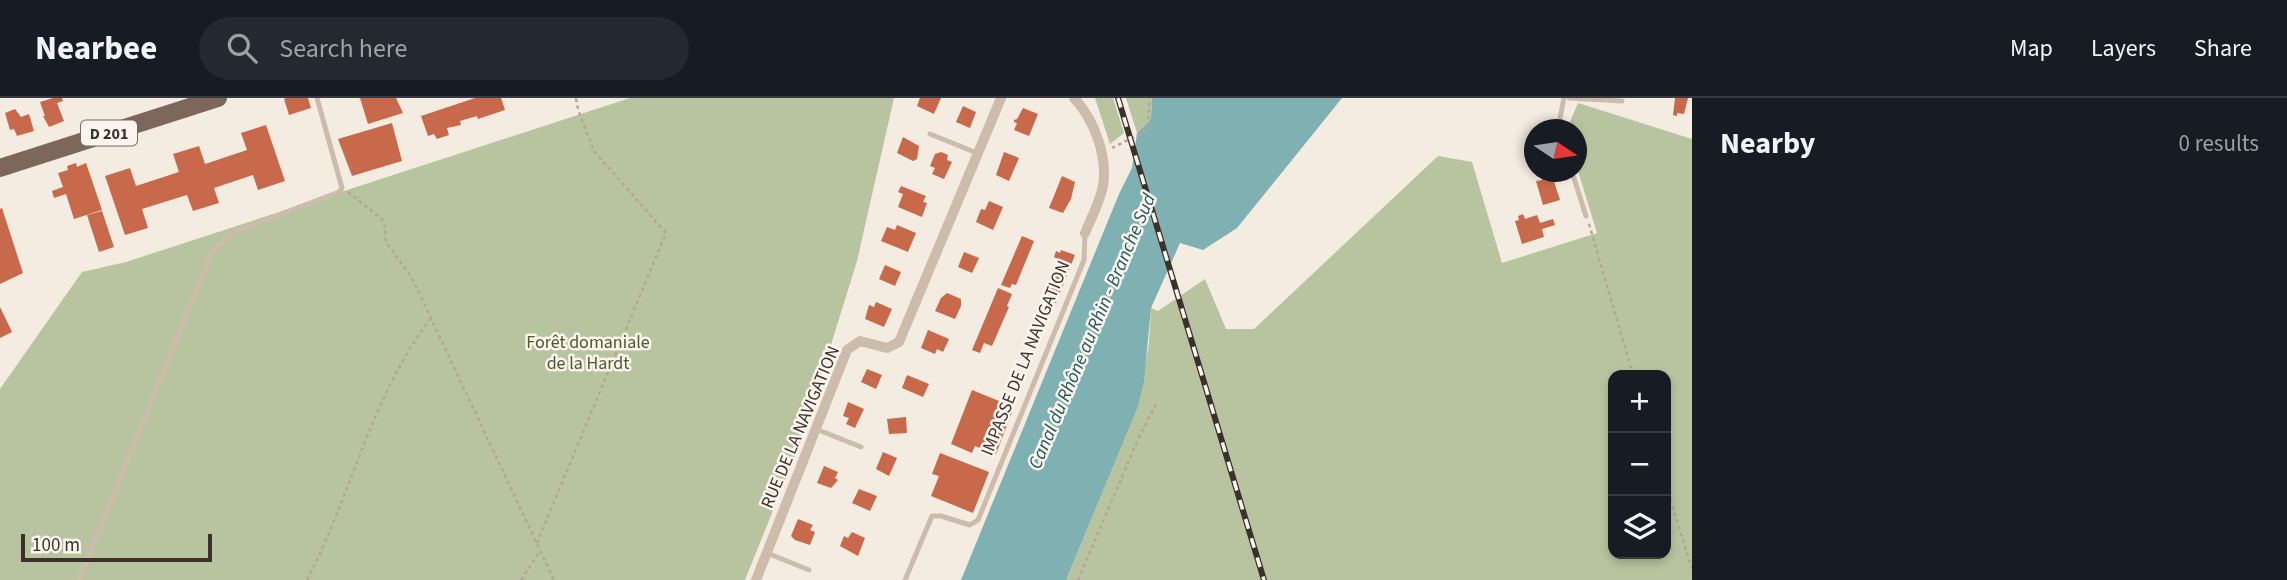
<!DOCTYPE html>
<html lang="en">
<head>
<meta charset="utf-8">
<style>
	body { margin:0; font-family:"Source Sans 3",sans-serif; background:#242831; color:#f1f3f6 }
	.controls { position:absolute; right:21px; bottom:21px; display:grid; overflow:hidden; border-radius:14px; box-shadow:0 4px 10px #0003 }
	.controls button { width:63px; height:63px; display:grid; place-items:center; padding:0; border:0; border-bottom:2px solid #363941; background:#171b24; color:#f1f3f6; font:35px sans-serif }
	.compass { position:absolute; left:1524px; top:21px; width:63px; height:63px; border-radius:50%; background:#171b24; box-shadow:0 4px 10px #0003; rotate:103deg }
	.scale { position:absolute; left:21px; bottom:18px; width:191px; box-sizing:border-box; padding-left:7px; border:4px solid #3b302b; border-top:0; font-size:19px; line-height:24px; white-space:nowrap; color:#3b302b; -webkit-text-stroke:5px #fbf5ee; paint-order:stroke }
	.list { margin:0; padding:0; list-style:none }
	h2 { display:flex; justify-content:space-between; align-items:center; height:91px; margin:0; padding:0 28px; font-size:30px }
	h2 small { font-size:23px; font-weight:400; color:#9ea1a6 }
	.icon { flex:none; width:38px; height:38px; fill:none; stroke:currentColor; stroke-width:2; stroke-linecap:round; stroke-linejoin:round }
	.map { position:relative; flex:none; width:1692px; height:482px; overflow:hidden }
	header { display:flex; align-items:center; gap:42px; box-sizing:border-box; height:98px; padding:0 35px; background:#171b24; border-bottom:2px solid #363941 }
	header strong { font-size:33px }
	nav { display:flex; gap:38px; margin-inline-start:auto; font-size:24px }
	.search { width:490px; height:63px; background:#242831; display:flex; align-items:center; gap:18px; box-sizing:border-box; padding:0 24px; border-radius:38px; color:#9ea1a6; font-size:26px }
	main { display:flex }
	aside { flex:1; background:#171b24 }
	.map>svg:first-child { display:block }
	.green { fill:#b8c4a0; fill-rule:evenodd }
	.water { fill:#7fb0b2 }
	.building { fill:#c8694b }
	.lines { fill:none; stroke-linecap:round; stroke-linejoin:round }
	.path { stroke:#b9a596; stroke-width:2.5; stroke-dasharray:3.5 3.5; stroke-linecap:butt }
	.service { stroke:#cdbbac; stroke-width:5 }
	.minor { stroke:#cdbbac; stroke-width:10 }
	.primary { stroke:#7d675c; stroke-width:18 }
	.rail-casing { stroke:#3b302b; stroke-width:6 }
	.rail { stroke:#fbf5ee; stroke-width:3.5; stroke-dasharray:10; stroke-linecap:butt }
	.labels { text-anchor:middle; stroke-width:5; stroke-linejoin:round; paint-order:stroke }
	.shield { fill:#fbf5ee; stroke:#756b66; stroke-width:2 }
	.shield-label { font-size:16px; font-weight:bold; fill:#3b302b }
	.park-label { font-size:18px; fill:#4a5a2e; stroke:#fbf5ee }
	.street-label { font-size:18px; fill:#3b302b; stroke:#fbf5ee }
	.water-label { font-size:19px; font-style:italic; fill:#1f5a5e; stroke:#fbf5ee }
</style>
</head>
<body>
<header>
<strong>Nearbee</strong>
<div class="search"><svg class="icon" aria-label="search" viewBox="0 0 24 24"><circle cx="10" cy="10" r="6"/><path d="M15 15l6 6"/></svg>Search here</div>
<nav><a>Map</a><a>Layers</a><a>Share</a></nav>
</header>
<main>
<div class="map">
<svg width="1692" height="482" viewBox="0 0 1692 482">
	<rect width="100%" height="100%" fill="#f4ebe1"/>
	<g class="green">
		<polygon points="630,0 894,0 857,163 801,343 745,482 0,482 0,291 82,174 126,164"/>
		<polygon points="1095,0 1113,0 1124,35 1110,46"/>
		<polygon points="1126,0 1152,0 1151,21 1137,35"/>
		<path d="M 1578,5 L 1692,41 L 1692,482 L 1066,482 L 1138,309 L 1149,245 L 1151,210 L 1158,213 L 1205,181 L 1226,231 L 1254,231 L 1438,58 L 1472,64 L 1502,165 L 1597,135 L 1577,70 L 1576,32 L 1567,31 ZM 1613,277 L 1666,277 L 1666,456 L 1613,456 Z"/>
	</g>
	<polygon class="water" points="1152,0 1342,0 1237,130 1203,152 1180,145 1151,210 1144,283 1138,309 1066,482 961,482 1119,96 1132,70 1137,35 1151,21"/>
	<g class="building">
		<polygon points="53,0 62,0 63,3 57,5 64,23 49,29 43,18 45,18 40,4"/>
		<polygon points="286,0 308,0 311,10 289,17 284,1"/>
		<polygon points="360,0 396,0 403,15 368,26"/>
		<polygon points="475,0 501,0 505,12 478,21 477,18 460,23 461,27 447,30 449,37 437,41 434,36 428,38 421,18"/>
		<polygon points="920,0 941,0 934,16 917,8"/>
		<polygon points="1675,0 1688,0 1684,16 1677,15 1677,18 1673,17"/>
		<polygon points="963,8 976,14 970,30 956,24"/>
		<polygon points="1023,10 1038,16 1029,38 1014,32 1017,25 1014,24 1014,22 1017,21"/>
		<polygon points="15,11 21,19 29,16 34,33 17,38 14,31 10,32 5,15"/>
		<polygon points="392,25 402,63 352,78 338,41"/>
		<polygon points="266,27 285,83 258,92 253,77 214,90 219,105 193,113 187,97 142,111 148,130 125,137 105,78 130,70 136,88 179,74 173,56 199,48 205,66 247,52 241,35"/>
		<polygon points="903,39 919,48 917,61 913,63 897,55"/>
		<polygon points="941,54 948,57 947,62 952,64 944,81 932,76 935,70 930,68 935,56"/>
		<polygon points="1004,54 1019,60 1009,83 996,77"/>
		<polygon points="76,65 77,69 86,65 102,112 74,121 66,96 54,100 52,93 63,89 58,75 68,72 67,68"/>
		<polygon points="1551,74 1560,102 1543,107 1536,83 1542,82 1541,75"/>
		<polygon points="1062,78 1075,84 1071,101 1063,115 1049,110"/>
		<polygon points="901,88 926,98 923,104 927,105 922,119 898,109 903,96 898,94"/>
		<polygon points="989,103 1003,109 993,132 976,124 981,111 985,112"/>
		<polygon points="2,110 23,175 0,186 0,111"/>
		<polygon points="102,113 114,149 99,154 87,117"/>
		<polygon points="1523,116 1525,121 1537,117 1540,125 1553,121 1555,127 1542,131 1544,139 1522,146 1515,123 1519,122 1518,118"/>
		<polygon points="897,127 916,135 908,154 881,143 887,129 895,132"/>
		<polygon points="1022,138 1034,143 1016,187 1012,186 1010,190 1001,187"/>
		<polygon points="1061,152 1075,157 1056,205 1042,199 1058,161 1054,159 1056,153 1060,155"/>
		<polygon points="964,154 979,160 972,175 958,169"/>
		<polygon points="885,167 901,174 895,188 879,181"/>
		<polygon points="998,190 1012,196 1007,208 1009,209 992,248 984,245 980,255 972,252"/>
		<polygon points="947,195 961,201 961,208 955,221 935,213 941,200"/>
		<polygon points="876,204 892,211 884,229 865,221 869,207 874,209"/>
		<polygon points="0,209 12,234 0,240"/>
		<polygon points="928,232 949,241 943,254 937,251 935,256 921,250"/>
		<polygon points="867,271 882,277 876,291 861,284"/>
		<polygon points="907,277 929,286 923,299 902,290"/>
		<polygon points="972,292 1014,309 996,356 975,348 972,355 951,346"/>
		<polygon points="848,304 864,311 855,330 846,326 849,320 843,318"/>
		<polygon points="906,319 907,335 889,336 887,321"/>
		<polygon points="883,354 897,360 889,378 876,371"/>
		<polygon points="940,355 989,374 973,415 931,398 939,378 932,376"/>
		<polygon points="824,368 838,374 835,380 838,382 831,390 817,385"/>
		<polygon points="859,391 877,398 870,413 852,405"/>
		<polygon points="798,421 813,427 810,432 815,434 810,447 795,442 791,438"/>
		<polygon points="852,434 865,440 858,458 840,448 844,438 848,440"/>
	</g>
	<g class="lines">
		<g class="path">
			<polyline points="1112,50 1144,34 1148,23 1150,0"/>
			<polyline points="348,94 384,123 386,144 412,180 554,482"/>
			<polyline points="1589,126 1633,277"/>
			<polyline points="1666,388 1692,471"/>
			<path d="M 537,445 L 666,135 L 593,52 C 588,34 578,18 576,0"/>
			<path d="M 307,482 C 351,398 373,294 431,220"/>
			<polyline points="521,482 540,453"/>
			<polyline points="1078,482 1139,339 1157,304"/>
		</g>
		<g class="service">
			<polyline points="1569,0 1622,3"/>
			<polyline points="1560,32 1560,20 1564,0"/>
			<polyline points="930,36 977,55"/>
			<polyline points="1572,74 1586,118"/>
			<polyline points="816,331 861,349"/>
			<polyline points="767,455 809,472"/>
			<polyline points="79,482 212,154 234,134 339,94 342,90 317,0"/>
			<polyline points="905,482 932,418 941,418 970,427 978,422 1084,162 1085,135"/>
		</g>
		<g class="minor">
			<path d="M 1074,0 C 1094,21 1108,59 1103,88 C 1100,104 1091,120 1085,135"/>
			<polyline points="756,482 847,252 860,243 887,250 899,244 1001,0"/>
		</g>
		<polyline class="primary" points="0,70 218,0"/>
		<g class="rail-casing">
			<polyline id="rail" points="1118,0 1264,482"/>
		</g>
		<use href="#rail" class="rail"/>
	</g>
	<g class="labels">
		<rect class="shield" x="81" y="22.5" width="56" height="25" rx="5"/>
		<g class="shield-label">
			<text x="109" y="41">D 201</text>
		</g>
		<g class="park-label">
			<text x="588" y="250">Forêt domaniale<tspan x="588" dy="21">de la Hardt</tspan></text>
		</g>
		<g class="street-label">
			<text transform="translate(1025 260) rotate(-68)" y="6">IMPASSE DE LA NAVIGATION</text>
			<text transform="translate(800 329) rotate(-67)" y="6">RUE DE LA NAVIGATION</text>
		</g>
		<g class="water-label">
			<text transform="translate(1091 233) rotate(-67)" y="7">Canal du Rhône au Rhin - Branche Sud</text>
		</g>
	</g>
</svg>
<div class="controls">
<button>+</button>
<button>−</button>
<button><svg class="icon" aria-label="layers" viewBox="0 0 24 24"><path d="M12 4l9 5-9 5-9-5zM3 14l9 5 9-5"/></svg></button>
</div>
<svg class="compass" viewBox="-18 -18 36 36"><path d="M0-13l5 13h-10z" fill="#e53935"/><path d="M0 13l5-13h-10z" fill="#9ea1a6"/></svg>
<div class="scale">100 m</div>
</div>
<aside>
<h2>Nearby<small>0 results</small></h2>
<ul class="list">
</ul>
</aside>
</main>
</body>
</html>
